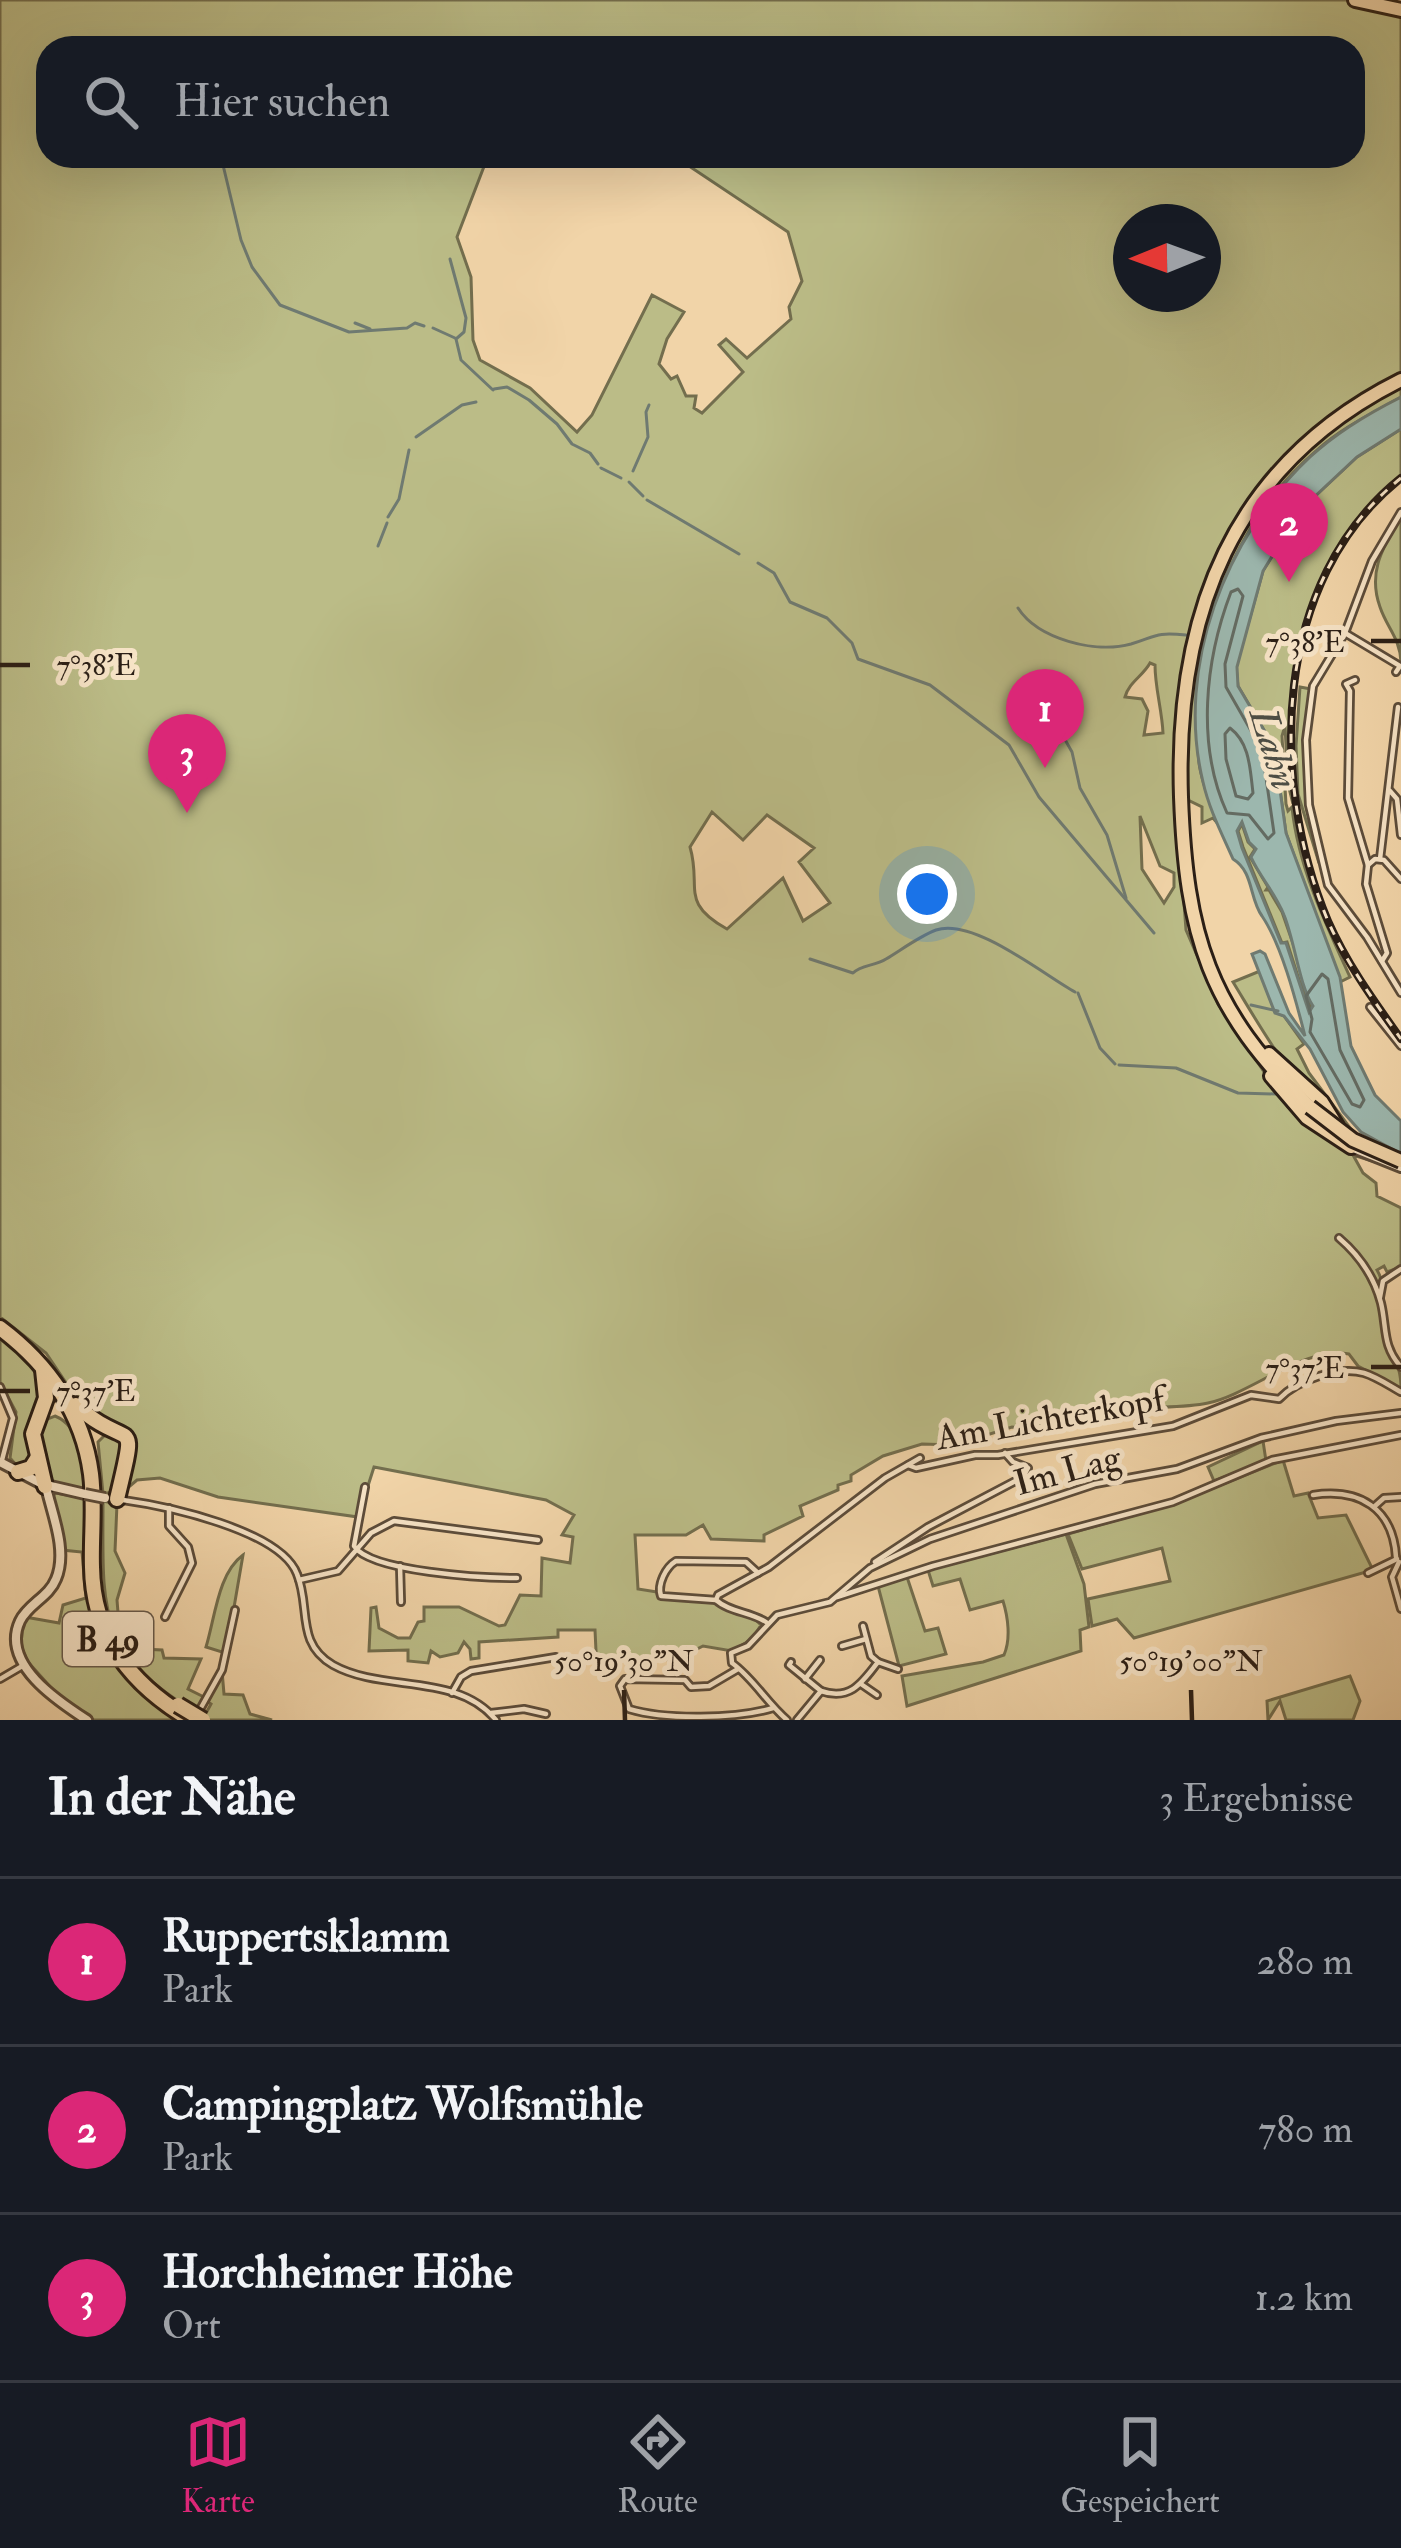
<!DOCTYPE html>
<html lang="de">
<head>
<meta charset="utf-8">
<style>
	body { margin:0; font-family:"IM FELL Double Pica",serif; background:#242831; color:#f1f3f6 }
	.compass { position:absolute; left:1113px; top:204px; width:108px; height:108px; border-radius:50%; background:#171b24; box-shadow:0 12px 48px #0002; rotate:269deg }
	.you { position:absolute; left:927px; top:894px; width:42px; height:42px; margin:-30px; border:9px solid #fff; border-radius:50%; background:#1a73e8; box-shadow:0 0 0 18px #1a73e833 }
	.badge { display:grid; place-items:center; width:78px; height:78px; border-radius:50%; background:#db2777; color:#fff; font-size:39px; font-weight:700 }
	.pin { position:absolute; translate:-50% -99px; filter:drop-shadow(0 3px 6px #0008) }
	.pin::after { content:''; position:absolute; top:63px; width:42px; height:36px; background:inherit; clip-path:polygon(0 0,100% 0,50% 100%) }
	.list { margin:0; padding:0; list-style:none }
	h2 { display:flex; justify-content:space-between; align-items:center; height:156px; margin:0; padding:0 48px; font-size:51px }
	h2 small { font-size:39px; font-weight:400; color:#9ea1a6 }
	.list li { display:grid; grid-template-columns:78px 1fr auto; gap:36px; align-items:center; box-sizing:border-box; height:168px; padding:0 48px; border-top:3px solid #363941 }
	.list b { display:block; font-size:45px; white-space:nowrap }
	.list p { margin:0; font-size:39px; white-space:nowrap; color:#9ea1a6 }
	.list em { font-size:39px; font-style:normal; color:#9ea1a6 }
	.icon { flex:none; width:66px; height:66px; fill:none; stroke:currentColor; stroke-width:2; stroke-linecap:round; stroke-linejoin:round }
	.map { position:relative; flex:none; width:1401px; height:1720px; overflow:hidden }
	.search { position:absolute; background:#171b24; box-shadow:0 12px 48px #0002; left:36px; right:36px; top:36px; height:132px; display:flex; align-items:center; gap:30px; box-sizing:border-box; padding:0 42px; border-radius:36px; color:#9ea1a6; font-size:45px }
	.sheet { height:660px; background:#171b24 }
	nav { display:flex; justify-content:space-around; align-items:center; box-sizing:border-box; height:168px; border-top:3px solid #363941; background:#171b24; font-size:33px; color:#9ea1a6 }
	nav a { display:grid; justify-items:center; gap:6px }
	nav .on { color:#db2777 }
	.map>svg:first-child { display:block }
	.green { fill:#bbbc87; stroke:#736e4e; stroke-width:3; fill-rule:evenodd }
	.water { fill:#9cb7ae; stroke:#6f7a71; stroke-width:3; fill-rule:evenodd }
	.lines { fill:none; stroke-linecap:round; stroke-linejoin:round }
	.shore { stroke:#646b62; stroke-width:3 }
	.stream { stroke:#6f7a71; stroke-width:3 }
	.minor-casing { stroke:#5c4c3a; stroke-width:10 }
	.tertiary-casing { stroke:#5c4c3a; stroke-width:14 }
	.primary-casing { stroke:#2b1f16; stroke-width:18 }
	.trunk-casing { stroke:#2b1f16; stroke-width:20 }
	.minor { stroke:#f6e3c6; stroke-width:4.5 }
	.tertiary { stroke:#f6e3c6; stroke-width:8 }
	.primary { stroke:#f1d4a8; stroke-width:12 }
	.trunk { stroke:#f1d4a8; stroke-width:14 }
	.rail-casing { stroke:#2b1f16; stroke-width:8 }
	.rail { stroke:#f6e3c6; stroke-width:3; stroke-dasharray:9; stroke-linecap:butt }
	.tertiary-bridge-casing { stroke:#5c4c3a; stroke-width:14; stroke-linecap:butt }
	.primary-bridge-casing { stroke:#2b1f16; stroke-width:18; stroke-linecap:butt }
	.trunk-bridge-casing { stroke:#2b1f16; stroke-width:20; stroke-linecap:butt }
	.tertiary-bridge { stroke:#f6e3c6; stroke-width:8 }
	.primary-bridge { stroke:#f1d4a8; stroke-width:12 }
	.trunk-bridge { stroke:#f1d4a8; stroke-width:14 }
	.ticks { fill:none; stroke:#2b1f16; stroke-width:4.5 }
	.labels { text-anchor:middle; stroke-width:10; stroke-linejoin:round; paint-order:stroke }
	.shield { fill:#f6e3c6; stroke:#685a4b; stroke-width:3 }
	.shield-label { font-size:33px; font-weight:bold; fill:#2b1f16 }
	.street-label { font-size:36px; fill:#2b1f16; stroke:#f6e3c6 }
	.water-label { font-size:39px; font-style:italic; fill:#4d4d44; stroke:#f6e3c6 }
	.ticks-label { font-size:30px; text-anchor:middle; fill:#2b1f16; stroke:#f6e3c6; stroke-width:10; stroke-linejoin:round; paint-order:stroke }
</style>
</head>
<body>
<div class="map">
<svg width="1401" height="1720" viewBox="0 0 1401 1720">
	<rect width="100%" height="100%" fill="#f1d4a8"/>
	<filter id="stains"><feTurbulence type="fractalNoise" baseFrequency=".00167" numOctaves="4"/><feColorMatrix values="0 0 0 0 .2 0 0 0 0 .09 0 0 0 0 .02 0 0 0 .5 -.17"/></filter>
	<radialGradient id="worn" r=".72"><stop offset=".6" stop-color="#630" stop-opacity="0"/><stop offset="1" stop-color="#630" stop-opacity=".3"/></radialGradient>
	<g class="green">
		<path d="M 0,0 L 1347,0 L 1401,12 L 1401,377 L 1282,466 L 1199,605 L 1178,703 L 1175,782 L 1186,930 L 1218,1004 L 1288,1107 L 1346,1150 L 1401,1170 L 1353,1155 L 1363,1173 L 1376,1183 L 1377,1196 L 1401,1208 L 1401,1267 L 1387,1272 L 1384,1266 L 1377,1270 C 1389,1290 1379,1318 1386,1341 C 1393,1362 1401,1363 1401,1389 L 1358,1366 L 1349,1354 C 1305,1345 1251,1394 1208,1403 C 1176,1410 1137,1404 1105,1414 C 1083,1421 1065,1425 1041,1425 L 1041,1429 L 1012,1427 L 955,1445 L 922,1444 L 883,1456 L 851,1475 L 851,1481 L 838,1485 L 838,1490 L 800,1506 L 803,1516 L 764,1535 L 764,1541 L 711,1539 L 703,1525 L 686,1535 L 635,1535 L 638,1589 L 713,1601 C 728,1613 749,1610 761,1625 L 752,1639 L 732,1651 L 703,1646 L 695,1650 L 675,1651 L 674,1660 L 622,1658 L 614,1668 L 607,1666 L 597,1672 L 595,1630 L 558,1630 L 558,1637 L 479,1642 L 479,1658 L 471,1659 L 470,1649 L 464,1642 L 458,1653 L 440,1657 L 431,1651 L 428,1663 L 408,1661 L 408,1650 L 369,1651 L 371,1608 L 376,1607 L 379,1628 L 398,1638 L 410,1638 L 418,1622 L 424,1621 L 424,1607 L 459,1607 L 499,1626 L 505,1625 L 520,1595 L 541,1596 L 542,1558 L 570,1563 L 573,1537 L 562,1535 L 574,1515 L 546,1500 L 374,1467 L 358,1517 L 218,1497 L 160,1478 L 137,1480 L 124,1491 L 133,1448 L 83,1408 L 46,1353 L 0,1317 ZM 48,48 L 1353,48 L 1353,156 L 674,156 L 788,232 L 802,281 L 789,307 L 791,319 L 747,358 L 726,339 L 719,345 L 743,372 L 702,413 L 694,408 L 696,396 L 686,396 L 677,376 L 671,379 L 659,364 L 667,339 L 684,312 L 652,295 L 592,415 L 577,432 L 530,388 L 480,360 L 473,340 L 471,277 L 457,237 L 488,156 L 48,156 ZM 1131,222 L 1203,222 L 1203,294 L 1131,294 ZM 1150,663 L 1155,665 C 1155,688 1162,710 1163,733 L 1144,735 L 1148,711 L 1142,699 L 1125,697 C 1129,682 1143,676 1150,663 ZM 712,812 L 743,840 L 767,815 L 814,848 L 799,862 L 830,903 L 803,921 L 783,878 L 727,929 C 679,902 702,888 690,847 ZM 1140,816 L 1160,866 L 1174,873 L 1174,887 L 1164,903 L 1142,869 Z"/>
		<path d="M 1401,383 L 1401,397 C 1371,414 1343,427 1317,450 C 1230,524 1185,649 1199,763 C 1202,785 1211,804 1218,824 L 1213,818 L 1202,823 L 1202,807 L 1188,800 C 1185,766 1182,732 1185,698 C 1196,563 1282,443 1401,383 Z"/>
		<path d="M 1401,429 L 1401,475 C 1297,565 1284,674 1293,804 L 1288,784 L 1285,726 L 1282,736 L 1286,804 L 1288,811 L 1292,807 C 1298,866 1325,923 1350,977 L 1340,982 L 1286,833 L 1274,747 L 1238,686 L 1236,667 L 1263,571 L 1284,537 L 1310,501 L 1357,457 Z"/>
		<path d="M 1401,515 L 1401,662 C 1400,638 1387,628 1380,607 C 1367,571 1384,546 1401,515 Z"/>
		<polygon points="1300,687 1311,689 1304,760 1307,810 1319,863 1298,794 1296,746"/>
		<polygon points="1242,824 1248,842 1255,849 1250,857 1268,887 1266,890 1269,890 1282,912 1298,958 1307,1001 1312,1006 1309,1011 1287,942 1282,943 1243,847 1238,831"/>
		<path d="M 1260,971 L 1275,1012 L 1284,1016 L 1304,1044 L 1297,1049 L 1309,1073 L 1356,1136 C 1301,1101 1266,1036 1233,982 Z"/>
		<polygon points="0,1334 42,1375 31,1464 17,1466 10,1458 16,1412 0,1382"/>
		<path d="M 55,1416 C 82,1427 85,1464 87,1491 L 51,1483 L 39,1441 L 42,1421 Z"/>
		<polygon points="109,1431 126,1438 112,1492 103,1494 98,1442"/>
		<polygon points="1263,1441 1266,1461 1214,1481 1208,1467"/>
		<polygon points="1283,1460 1294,1496 1308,1493 1318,1518 1346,1515 1373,1570 1134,1638 1117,1619 1092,1626 1088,1599 1170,1581 1162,1548 1082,1569 1068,1534 1173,1504"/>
		<polygon points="56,1493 88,1499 100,1629 185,1720 94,1720 63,1701 28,1662 18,1640 25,1617 59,1623 63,1605 86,1598 82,1552 62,1550 51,1497"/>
		<path d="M 103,1501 L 117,1504 L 115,1551 L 125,1573 L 117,1600 L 119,1625 L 128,1625 L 129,1633 L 142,1633 L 142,1649 L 162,1650 L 164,1658 L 201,1659 L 188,1689 L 206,1698 L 197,1713 C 95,1652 103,1608 103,1501 Z"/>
		<path d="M 1066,1534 L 1084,1584 L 1089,1627 L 1080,1630 L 1081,1651 L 907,1706 L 902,1676 L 983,1662 L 1004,1655 C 1011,1639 1008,1617 1003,1601 L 970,1610 L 960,1579 L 933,1586 L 928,1570 Z"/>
		<path d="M 243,1555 L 227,1648 L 225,1653 L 206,1647 C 215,1618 218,1573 243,1555 Z"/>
		<polygon points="907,1577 925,1631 938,1628 946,1654 899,1666 878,1586"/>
		<polygon points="222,1671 224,1694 243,1695 250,1714 272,1720 210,1720 199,1714 205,1715 211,1704 208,1702"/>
		<polygon points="1350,1676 1360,1701 1353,1720 1286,1720 1280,1701 1268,1720 1267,1701"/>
	</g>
	<path class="water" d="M 1401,397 L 1401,429 L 1357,457 L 1310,501 L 1284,537 L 1263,571 L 1237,667 L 1238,686 L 1274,747 L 1286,833 L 1340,977 L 1351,1046 L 1375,1095 L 1401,1121 L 1401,1154 L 1361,1132 L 1343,1112 L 1310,1049 L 1284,1016 L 1275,1013 L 1252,954 L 1260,951 L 1265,954 L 1289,1013 L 1305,1036 C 1295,997 1281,944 1262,916 C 1249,898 1254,872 1233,859 C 1222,834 1209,809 1203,782 C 1175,667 1225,537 1310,457 C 1337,432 1369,413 1401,397 ZM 1242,822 L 1249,842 L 1256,849 L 1251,857 C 1260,877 1276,894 1284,915 C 1295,942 1299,985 1313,1006 L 1309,1012 L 1286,943 L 1281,943 L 1242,848 L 1237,831 Z"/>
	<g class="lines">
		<g class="shore">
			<path d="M 1238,589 L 1243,596 L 1225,664 L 1226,687 L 1262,750 L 1274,833 L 1268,839 L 1249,815 L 1227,813 C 1196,745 1205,660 1231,592 Z"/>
			<path d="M 1230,728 C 1250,743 1250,769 1253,793 L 1248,799 L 1236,796 L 1226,759 L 1225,734 Z"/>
			<polygon points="1322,974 1328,979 1340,1050 1364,1100 1360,1107 1352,1104 1310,1032 1312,1019 1306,996"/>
		</g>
		<g class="stream">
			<polyline points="215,156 223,165 241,240 252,267 280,305 349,332 407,328 415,323 424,326"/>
			<polyline points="450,259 466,318 464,332 456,339 461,360 493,390"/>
			<polyline points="355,323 370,329"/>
			<polyline points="433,328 455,338"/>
			<polyline points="494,389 507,387 529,400 557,424 572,444 590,453 598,464"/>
			<polyline points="416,437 462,405 476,402"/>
			<polyline points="601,468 621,478"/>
			<polyline points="633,471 648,437 646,412 649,405"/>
			<polyline points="629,482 643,496"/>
			<polyline points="647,500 739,554"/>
			<polyline points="388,517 399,499 409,450"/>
			<polyline points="378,546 387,523"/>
			<polyline points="758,563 774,573 790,602 827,618 852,643 858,659 930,685 1009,745 1039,797 1154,933"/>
			<path d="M 1018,608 C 1038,639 1095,654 1131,644 C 1157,636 1155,632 1186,635"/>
			<polyline points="1038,696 1052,721"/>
			<polyline points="1059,729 1072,752 1080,788 1107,835 1126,898"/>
			<path d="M 810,959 L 853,973 C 861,965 875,966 886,959 C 901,950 920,936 936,930 C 973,917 1044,975 1075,992"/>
			<polyline points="1078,993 1100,1048 1115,1064"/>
			<polyline points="1251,1005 1278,1011"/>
			<polyline points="1119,1065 1176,1068 1238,1093 1276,1094"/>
		</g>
		<g class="minor-casing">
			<g id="minor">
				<polyline points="1401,512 1372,561 1345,633 1313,686 1306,740 1309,805 1328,885 1367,937 1401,993"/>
				<polyline points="1345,633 1400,666 1396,672"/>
				<polyline points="1355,680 1346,684 1350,691 1348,798 1368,865"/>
				<polyline points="1390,791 1397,799 1401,835"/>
				<polyline points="1380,859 1398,707"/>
				<polyline points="1382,961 1387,953 1366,884 1368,865 1375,859 1384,860 1401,879"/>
				<polyline points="1370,1007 1401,1046"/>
				<path d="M 1339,1238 C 1360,1256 1374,1276 1381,1303 C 1387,1328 1382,1346 1401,1367"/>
				<polyline points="1380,1297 1383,1281 1401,1269"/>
				<polyline points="0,1387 13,1418 2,1460"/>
				<path d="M 908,1465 L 916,1468 L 975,1455 L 998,1455 L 1173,1426 L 1251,1395 L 1279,1399 C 1297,1380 1338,1366 1364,1373 C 1377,1377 1390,1386 1401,1392"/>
				<path d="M 365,1487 L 354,1546 C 371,1572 483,1578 517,1578"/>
				<path d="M 1313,1495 C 1359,1488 1393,1508 1396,1557"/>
				<path d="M 123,1500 C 166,1506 280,1530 297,1574 C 311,1607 295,1643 333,1665 C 383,1693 457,1672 496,1720"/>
				<polyline points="1375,1506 1384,1498 1401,1497"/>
				<polyline points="875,1562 928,1527 1023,1477 1028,1468 1013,1462 1005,1453"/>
				<polyline points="1399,1562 1392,1577 1401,1609"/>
				<polyline points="400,1566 401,1602"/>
				<polyline points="1368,1573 1397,1559"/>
				<polyline points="299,1580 338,1571 371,1533 394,1521 538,1540"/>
				<polyline points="837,1597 933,1566 1173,1502 1272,1460 1401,1435"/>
				<path d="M 716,1600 L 661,1596 C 657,1584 666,1567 676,1561 L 746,1562 L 758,1573"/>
				<polyline points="165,1617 192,1563 188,1547 169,1526 169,1508"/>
				<path d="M 766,1622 C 751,1612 729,1612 716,1600 L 718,1595 L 769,1567 L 885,1478 L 920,1458"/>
				<polyline points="863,1626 871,1656 878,1662"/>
				<polyline points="842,1646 866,1639"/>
				<polyline points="791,1662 789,1665 821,1691"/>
				<path d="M 738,1669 L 709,1686 L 691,1687 L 685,1680 L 625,1679 L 620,1686 L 629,1709 C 665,1720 736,1719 773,1708"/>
				<polyline points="0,1679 24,1665"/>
				<polyline points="805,1679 820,1660"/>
				<polyline points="861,1684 877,1695"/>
				<polyline points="452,1693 461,1677 471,1671 556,1657"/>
				<polyline points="198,1713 222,1670 235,1610"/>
				<polyline points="491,1713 524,1709 546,1714"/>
				<path d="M 787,1720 C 766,1702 754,1679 732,1663 L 731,1653 L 748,1646 L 777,1615 L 830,1602 L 870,1568 L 930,1539 L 1095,1484 L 1177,1469 L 1261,1438 L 1336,1421 L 1401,1413"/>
				<path d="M 797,1720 L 821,1691 C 850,1701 862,1683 878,1662 L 898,1669"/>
			</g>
		</g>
		<g class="tertiary-casing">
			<g id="tertiary">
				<polyline points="1351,1147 1401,1167"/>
				<polyline points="0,1462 42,1484 85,1494"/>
				<path d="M 46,1487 C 52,1514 68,1551 56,1579 C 49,1597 28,1604 20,1621 C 0,1664 59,1702 87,1720"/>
			</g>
		</g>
		<g class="primary-casing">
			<g id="primary">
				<polyline points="1355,0 1401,10"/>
				<polyline points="1269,1054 1322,1102 1337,1126"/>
				<polyline points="1271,1076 1307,1118 1351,1147"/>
				<path d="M 1310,1107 C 1208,1010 1186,934 1181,797 C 1175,616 1231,465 1401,380"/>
			</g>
		</g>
		<g class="trunk-casing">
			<g id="trunk">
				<path d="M 0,1328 C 48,1364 83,1413 91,1474 C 95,1505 91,1536 92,1567 C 93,1636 130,1683 186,1717"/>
				<polyline points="43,1370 46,1398 33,1434 45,1486"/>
				<path d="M 76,1405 C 130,1455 139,1407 117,1499"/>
				<polyline points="18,1472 31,1468 38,1457"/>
			</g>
		</g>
		<use href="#minor" class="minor"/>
		<use href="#tertiary" class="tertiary"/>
		<use href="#primary" class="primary"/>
		<use href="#trunk" class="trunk"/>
		<g class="rail-casing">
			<path id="rail" d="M 1401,478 C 1272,581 1269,780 1328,921 C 1347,964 1374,1001 1401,1039"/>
		</g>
		<use href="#rail" class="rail"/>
		<g class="tertiary-bridge-casing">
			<polyline id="tertiary-bridge" points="85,1494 105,1498"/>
		</g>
		<g class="primary-bridge-casing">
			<polyline id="primary-bridge" points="1310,1107 1353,1140 1401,1161"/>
		</g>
		<g class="trunk-bridge-casing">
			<polyline id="trunk-bridge" points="178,1705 203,1720"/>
		</g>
		<use href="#tertiary-bridge" class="tertiary-bridge"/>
		<use href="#primary-bridge" class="primary-bridge"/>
		<use href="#trunk-bridge" class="trunk-bridge"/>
	</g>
	<path class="ticks" d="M 1371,641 L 1401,641M 0,665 L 30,665M 1371,1367 L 1401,1367M 0,1391 L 30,1391M 624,1690 L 625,1720M 1191,1690 L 1192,1720"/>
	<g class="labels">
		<rect class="shield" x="63" y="1612" width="90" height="54" rx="9"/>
		<g class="shield-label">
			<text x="108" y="1651">B 49</text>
		</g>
		<g class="street-label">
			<text transform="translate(1050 1417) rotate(-10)" y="13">Am Lichterkopf</text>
			<text transform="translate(1067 1469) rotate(-15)" y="13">Im Lag</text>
		</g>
		<g class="water-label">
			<text transform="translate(1275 748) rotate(73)" y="14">Lahn</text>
		</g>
	</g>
	<g class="ticks-label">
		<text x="1305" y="652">7°38'E</text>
		<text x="96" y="675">7°38'E</text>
		<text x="1305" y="1378">7°37'E</text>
		<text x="96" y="1401">7°37'E</text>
		<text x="624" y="1671">50°19'30"N</text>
		<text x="1191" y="1671">50°19'00"N</text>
	</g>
	<rect width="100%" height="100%" filter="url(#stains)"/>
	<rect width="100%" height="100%" fill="url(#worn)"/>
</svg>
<svg class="compass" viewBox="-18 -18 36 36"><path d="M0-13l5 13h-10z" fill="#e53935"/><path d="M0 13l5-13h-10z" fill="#9ea1a6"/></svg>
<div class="you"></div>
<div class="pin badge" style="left:1045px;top:768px">1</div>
<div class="pin badge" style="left:1289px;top:582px">2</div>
<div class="pin badge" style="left:187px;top:813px">3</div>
<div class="search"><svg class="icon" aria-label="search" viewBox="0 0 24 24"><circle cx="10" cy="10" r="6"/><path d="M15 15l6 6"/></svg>Hier suchen</div>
</div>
<section class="sheet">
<h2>In der Nähe<small>3 Ergebnisse</small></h2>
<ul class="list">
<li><span class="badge">1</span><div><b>Ruppertsklamm</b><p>Park</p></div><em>280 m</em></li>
<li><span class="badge">2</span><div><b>Campingplatz Wolfsmühle</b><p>Park</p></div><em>780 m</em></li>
<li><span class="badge">3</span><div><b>Horchheimer Höhe</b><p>Ort</p></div><em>1.2 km</em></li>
</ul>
</section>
<nav>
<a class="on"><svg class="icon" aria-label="map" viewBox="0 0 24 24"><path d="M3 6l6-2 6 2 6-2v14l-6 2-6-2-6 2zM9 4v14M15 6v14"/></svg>Karte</a>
<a><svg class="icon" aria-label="directions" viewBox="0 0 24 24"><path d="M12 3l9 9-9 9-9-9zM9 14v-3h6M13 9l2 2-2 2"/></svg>Route</a>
<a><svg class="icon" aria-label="saved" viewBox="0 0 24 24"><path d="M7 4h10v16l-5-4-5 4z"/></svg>Gespeichert</a>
</nav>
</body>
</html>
